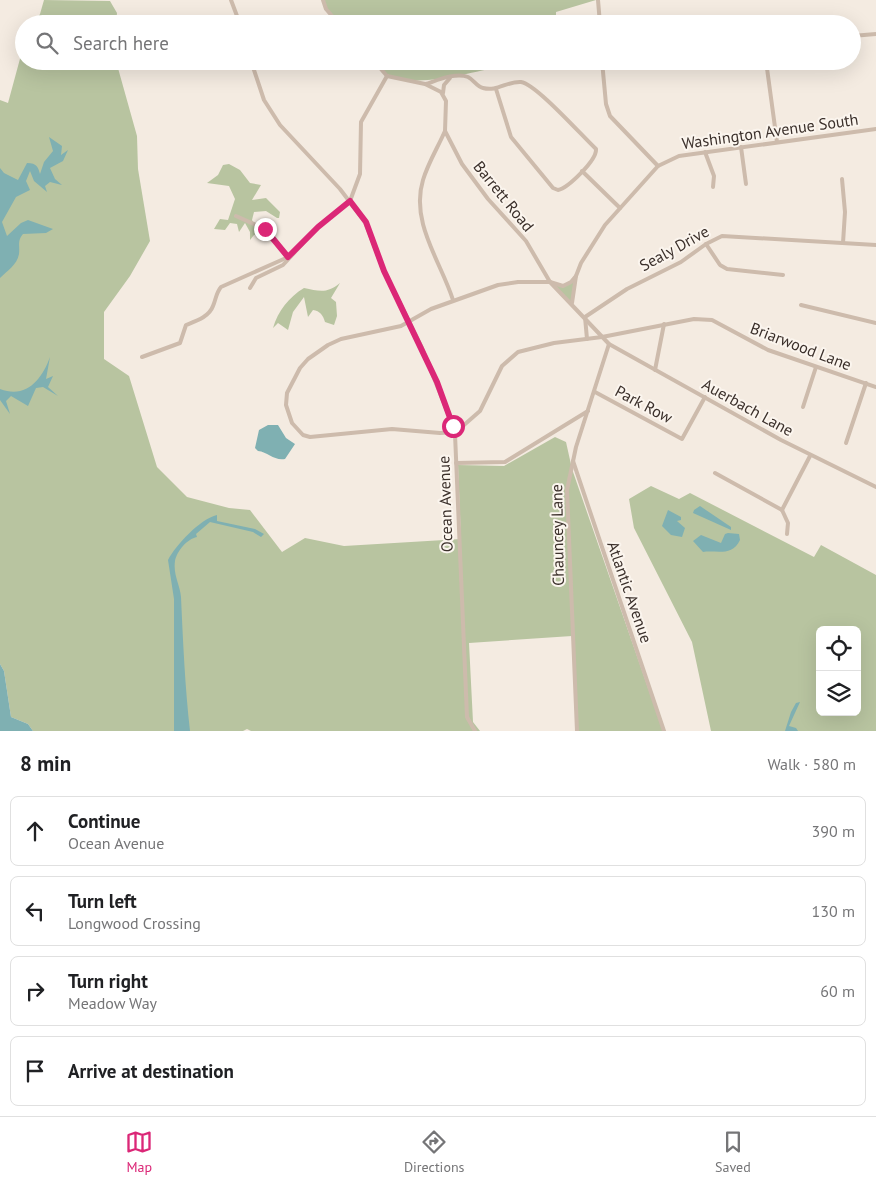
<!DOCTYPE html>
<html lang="en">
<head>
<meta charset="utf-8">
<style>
	body { margin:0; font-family:"PT Sans",sans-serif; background:#f2f2f2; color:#202124 }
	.controls { position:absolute; right:15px; bottom:15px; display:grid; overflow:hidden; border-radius:8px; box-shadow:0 5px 20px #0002 }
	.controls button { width:45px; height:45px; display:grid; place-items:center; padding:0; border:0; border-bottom:1px solid #e0e0e0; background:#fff; color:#202124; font:25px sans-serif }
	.stop { position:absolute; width:15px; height:15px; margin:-11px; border:4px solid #db2777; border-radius:50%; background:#fff }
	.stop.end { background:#db2777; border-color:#fff; box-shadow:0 1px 5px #0008 }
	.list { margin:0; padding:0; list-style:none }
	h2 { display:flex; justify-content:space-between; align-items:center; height:65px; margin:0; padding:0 20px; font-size:21px }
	h2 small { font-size:16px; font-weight:400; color:#757577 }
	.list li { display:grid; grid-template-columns:32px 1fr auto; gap:15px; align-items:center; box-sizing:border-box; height:70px; margin:0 10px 10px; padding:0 10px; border:1px solid #e0e0e0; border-radius:8px }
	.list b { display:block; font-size:19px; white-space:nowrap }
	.list p { margin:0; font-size:16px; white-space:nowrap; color:#757577 }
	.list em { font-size:16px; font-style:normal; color:#757577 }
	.icon { flex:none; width:28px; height:28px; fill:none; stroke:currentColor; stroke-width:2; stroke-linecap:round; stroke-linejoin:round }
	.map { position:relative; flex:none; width:876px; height:731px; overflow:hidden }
	.search { position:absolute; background:#fff; box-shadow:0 5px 20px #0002; left:15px; right:15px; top:15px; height:55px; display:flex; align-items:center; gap:12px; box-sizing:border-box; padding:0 18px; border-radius:28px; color:#757577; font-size:19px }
	.sheet { height:385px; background:#fff }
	nav { display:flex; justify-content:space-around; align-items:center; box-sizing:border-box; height:70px; border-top:1px solid #e0e0e0; background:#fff; font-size:14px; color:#757577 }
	nav a { display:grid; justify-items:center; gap:2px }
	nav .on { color:#db2777 }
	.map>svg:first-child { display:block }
	.green { fill:#b8c4a0; fill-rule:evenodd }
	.water { fill:#7fb0b2 }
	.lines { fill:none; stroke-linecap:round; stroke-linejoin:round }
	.minor { stroke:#cdbbac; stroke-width:4 }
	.route { stroke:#db2777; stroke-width:6 }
	.labels { text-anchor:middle; stroke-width:4; stroke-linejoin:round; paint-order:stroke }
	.street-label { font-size:16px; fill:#3b302b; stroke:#fbf5ee }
</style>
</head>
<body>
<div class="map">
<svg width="876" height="731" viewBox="0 0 876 731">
	<rect width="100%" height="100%" fill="#f4ebe1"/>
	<g class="green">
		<polygon points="44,0 110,1 117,13 116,24 34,24 40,14"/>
		<polygon points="323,0 596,0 556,12 556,24 339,24 326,9"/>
		<polygon points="24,44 24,61 116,61 137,136 138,169 150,241 130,276 104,312 104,359 129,376 157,467 187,497 229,508 250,510 282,552 305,538 344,546 461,539 458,465 504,466 555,437 566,442 572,469 663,731 578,731 572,636 469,643 473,722 480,731 251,731 247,729 243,731 33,731 28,724 11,717 4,671 0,664 0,100 8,103"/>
		<path d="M 375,61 L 501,61 L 501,67 C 469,72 417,89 389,75 C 383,72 379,66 375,61 Z"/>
		<polygon points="229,164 240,170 250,183 261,185 252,200 266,198 280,212 279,218 277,218 266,211 254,212 252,220 260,233 254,235 250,240 250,232 245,223 239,232 237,224 230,223 225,230 214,229 220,219 228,220 235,199 229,186 207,183 218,175 223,165"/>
		<polygon points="576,276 572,303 550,282 567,285"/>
		<path d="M 340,283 L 331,298 L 336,302 L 337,316 L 334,325 L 325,322 C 323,315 320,311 313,310 L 308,317 L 304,297 L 293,312 L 288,330 L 278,323 L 273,328 C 278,311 289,297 304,288 C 319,291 327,294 340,283 Z"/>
		<path d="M 651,486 L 679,499 L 690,493 L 814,557 L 821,545 L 876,575 L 876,731 L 711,731 L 692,642 L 634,528 L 629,499 ZM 820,630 L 857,630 L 857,712 L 820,712 Z"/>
	</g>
	<g class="water">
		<path d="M 49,137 L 62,146 L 61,155 L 68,150 L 63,161 L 50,168 L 55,179 L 62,185 L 50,182 L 45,186 L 47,192 L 34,181 L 30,171 L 26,181 L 30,190 L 16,197 L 2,222 L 7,236 L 21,223 L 28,220 L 53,229 L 46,233 L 23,234 C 17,241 20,246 19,254 C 17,265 7,271 0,278 L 0,168 L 4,173 L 18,180 L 27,163 C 37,163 38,167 40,174 L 44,162 L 53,151 Z"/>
		<path d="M 50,357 L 46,379 L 53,376 L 48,387 L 58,396 L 43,387 L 36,388 L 28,406 L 11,396 L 6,401 L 10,414 L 0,400 L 0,389 C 27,399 42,379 50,357 Z"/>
		<path d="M 268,425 L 278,425 L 286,438 L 295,444 L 285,459 C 274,461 268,452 258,451 L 255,448 L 259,430 Z"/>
		<polygon points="700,506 731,527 731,530 693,513 694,510"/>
		<polygon points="668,510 681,517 681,520 677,521 685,528 682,537 671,535 662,526"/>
		<path d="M 217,515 L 217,521 L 255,529 L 264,534 L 261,537 L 253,532 L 210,522 L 196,534 L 197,537 C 187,539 177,551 175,561 C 173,575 180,585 181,597 C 183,642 185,686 190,731 L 174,731 L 174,599 L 168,560 C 176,545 200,519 217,515 Z"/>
		<path d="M 728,533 L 739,534 L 740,540 C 732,557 717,550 703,552 L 693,541 L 701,535 L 721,543 L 725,534 Z"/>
		<polygon points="0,664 4,671 11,717 28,724 33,731 0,731"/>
		<polygon points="800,702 789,726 796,728 798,731 785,731 791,712 796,703"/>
	</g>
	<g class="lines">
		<g class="minor">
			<polyline points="231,0 240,24"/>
			<polyline points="323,0 326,9 339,24"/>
			<polyline points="598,0 600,24"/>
			<polyline points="852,36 876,34"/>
			<polyline points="251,61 264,100 280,125 340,189 365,222 384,271 422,348 451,421 455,434 467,717 475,731"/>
			<polyline points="374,61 387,76"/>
			<polyline points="602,61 606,104 610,116 658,166"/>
			<polyline points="766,61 777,142"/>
			<polyline points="387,76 425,84 441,92 446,101 445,131 462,164 488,199 526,241 550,282 609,344 781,440 876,487"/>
			<path d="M 426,84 C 438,80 456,72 468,77 C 474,80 477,87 483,88 C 497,92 507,81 521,82 C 536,84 582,136 596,149 C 597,160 568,188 558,190 L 553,188 L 511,137 L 496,89"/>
			<polyline points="443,93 444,85 450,78"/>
			<path d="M 445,131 C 438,147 428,163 423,180 C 410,222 441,262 453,300"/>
			<polyline points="741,147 746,184"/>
			<polyline points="705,152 714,176 713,187"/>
			<polyline points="582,171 620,208"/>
			<polyline points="842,179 845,212 843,243"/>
			<polyline points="236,216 265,229 288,257"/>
			<polyline points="706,244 720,265 727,269 783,275"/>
			<polyline points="576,276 571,282 563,286 550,282 518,282 498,285 431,309 401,326 341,339 328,345 308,359 300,368 287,393 286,405 292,423 303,435 310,437 392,429 440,433 456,432 480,411 502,366 518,352 554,343 602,337 694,319 712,320 768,350 876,387"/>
			<polyline points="250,288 256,278 283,265 318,227 350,201 360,174 361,122 387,76"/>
			<polyline points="572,303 576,276 581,263 605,225 658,166 679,156 876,129"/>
			<polyline points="801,305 876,323"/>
			<polyline points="585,317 627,289 681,262 706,244 722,236 876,245"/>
			<polyline points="585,317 587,339"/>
			<path d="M 142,357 L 180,343 L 186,325 C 196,321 209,317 213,306 C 216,299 216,293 221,287 L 286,258"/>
			<polyline points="655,370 664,324"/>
			<polyline points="595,392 682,439 705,397"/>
			<polyline points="803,407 816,367"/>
			<polyline points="846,443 866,383"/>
			<polyline points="573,461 664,731"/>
			<polyline points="456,463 505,462 588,411"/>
			<polyline points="715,473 782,510 788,523 787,534"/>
			<polyline points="782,510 810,456"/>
			<polyline points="577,731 567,490 576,447 609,344"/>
		</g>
	</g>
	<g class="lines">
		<polyline class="route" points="265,229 288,257 318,227 350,201 366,222 384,271 437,382 453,426"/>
	</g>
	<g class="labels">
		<g class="street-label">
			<text transform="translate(770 131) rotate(-8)" y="6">Washington Avenue South</text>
			<text transform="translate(504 196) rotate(51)" y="6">Barrett Road</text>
			<text transform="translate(674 248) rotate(-29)" y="6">Sealy Drive</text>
			<text transform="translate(801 346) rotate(21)" y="6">Briarwood Lane</text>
			<text transform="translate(644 404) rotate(28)" y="6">Park Row</text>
			<text transform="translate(748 407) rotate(29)" y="6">Auerbach Lane</text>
			<text transform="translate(445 504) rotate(-92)" y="6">Ocean Avenue</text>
			<text transform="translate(557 535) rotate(-91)" y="6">Chauncey Lane</text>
			<text transform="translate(630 592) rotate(71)" y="6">Atlantic Avenue</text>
		</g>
	</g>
</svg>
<div class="controls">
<button><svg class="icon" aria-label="locate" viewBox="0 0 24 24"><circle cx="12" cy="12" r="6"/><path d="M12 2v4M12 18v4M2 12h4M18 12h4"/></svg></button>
<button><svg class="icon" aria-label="layers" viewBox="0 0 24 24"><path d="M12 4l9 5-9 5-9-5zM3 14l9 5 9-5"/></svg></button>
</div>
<div class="stop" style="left:453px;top:426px"></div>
<div class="stop end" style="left:265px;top:229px"></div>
<div class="search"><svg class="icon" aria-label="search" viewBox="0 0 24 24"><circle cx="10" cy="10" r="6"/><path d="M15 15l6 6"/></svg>Search here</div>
</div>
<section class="sheet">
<h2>8 min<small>Walk · 580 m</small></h2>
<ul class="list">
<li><svg class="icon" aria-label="ahead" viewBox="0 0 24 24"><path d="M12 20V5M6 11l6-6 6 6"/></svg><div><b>Continue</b><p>Ocean Avenue</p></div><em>390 m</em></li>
<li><svg class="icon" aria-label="left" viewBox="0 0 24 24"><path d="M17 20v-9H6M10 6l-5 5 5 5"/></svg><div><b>Turn left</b><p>Longwood Crossing</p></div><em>130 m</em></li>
<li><svg class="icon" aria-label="right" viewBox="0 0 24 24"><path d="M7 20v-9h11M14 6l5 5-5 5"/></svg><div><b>Turn right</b><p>Meadow Way</p></div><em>60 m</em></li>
<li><svg class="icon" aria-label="arrive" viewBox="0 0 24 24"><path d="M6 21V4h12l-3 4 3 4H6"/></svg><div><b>Arrive at destination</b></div></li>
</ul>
</section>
<nav>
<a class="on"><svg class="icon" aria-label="map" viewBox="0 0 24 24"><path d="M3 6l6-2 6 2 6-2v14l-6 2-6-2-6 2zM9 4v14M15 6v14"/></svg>Map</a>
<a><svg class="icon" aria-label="directions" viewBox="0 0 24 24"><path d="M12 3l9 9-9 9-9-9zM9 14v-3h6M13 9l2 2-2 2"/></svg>Directions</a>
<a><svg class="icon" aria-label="saved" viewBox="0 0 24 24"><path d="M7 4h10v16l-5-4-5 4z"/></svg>Saved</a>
</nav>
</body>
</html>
